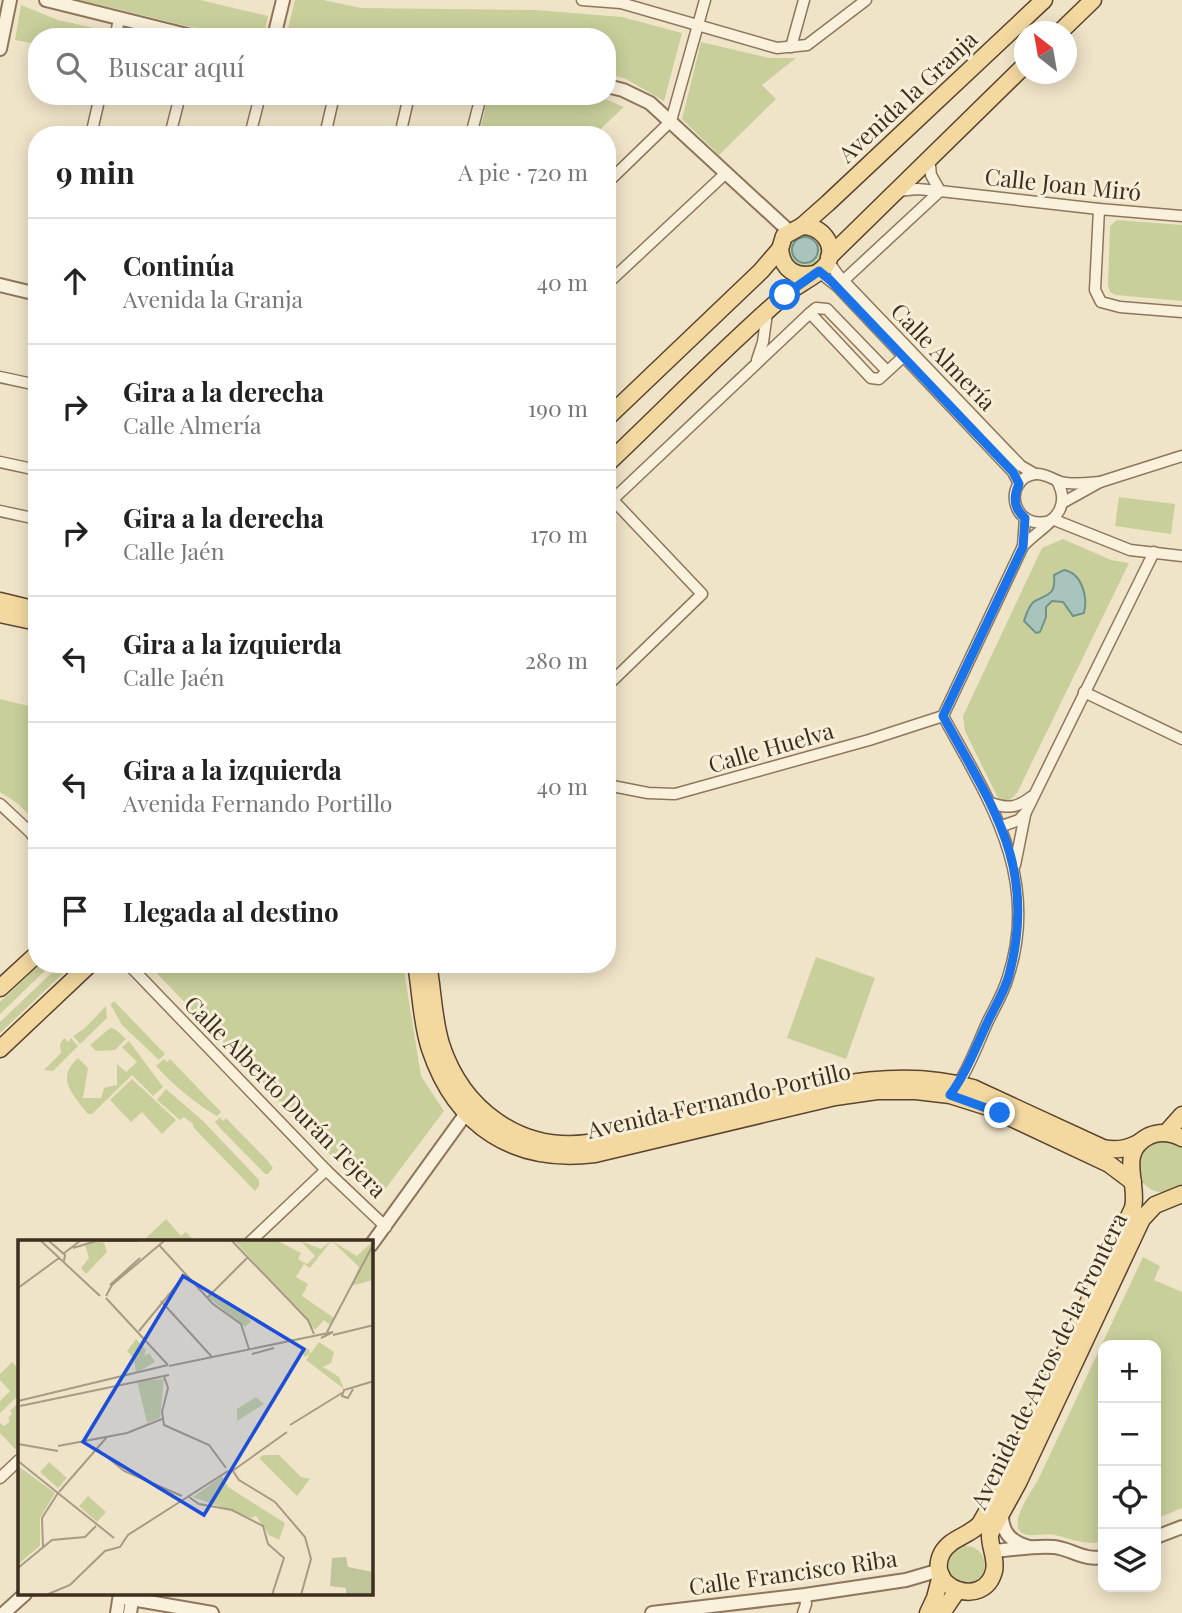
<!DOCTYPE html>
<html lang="es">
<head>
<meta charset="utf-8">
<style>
	body { margin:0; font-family:"Playfair Display",serif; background:#f2f2f2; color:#222 }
	.controls { position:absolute; right:21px; bottom:21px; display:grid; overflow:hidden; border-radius:14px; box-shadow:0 4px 18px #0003 }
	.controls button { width:63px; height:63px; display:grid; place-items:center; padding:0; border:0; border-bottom:2px solid #e0e0e0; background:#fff; color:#222; font:35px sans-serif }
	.compass { position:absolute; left:1014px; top:21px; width:63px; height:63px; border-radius:50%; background:#fff; box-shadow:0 4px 18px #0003; rotate:329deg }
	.stop { position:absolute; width:21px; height:21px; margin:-16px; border:5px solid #1a73e8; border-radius:50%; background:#fff }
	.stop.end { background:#1a73e8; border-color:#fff; box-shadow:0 2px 7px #0008 }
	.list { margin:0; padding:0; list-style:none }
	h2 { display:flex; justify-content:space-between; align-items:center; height:91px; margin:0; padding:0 28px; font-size:30px }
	h2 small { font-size:23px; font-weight:400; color:#767676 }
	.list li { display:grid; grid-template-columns:46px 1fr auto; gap:21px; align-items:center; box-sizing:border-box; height:126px; padding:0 28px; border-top:2px solid #e0e0e0 }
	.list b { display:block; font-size:26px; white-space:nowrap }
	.list p { margin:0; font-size:23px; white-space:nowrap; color:#767676 }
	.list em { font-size:23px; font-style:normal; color:#767676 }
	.icon { flex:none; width:38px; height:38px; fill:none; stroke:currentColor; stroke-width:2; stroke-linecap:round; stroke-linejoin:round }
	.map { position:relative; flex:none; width:1182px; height:1613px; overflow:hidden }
	.search { position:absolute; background:#fff; box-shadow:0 4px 18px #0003; left:28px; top:28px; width:588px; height:77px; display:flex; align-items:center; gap:18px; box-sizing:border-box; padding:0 24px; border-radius:28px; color:#767676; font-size:26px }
	.panel { position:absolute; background:#fff; box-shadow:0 4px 18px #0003; left:28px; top:126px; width:588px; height:847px; border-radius:28px }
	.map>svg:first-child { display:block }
	.green { fill:#c9cf9b }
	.water { fill:#a9c4bc; stroke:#6f938a; stroke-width:2 }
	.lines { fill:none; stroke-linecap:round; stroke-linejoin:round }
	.minor-casing { stroke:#8d765c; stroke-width:13 }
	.tertiary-casing { stroke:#8d765c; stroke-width:16 }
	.primary-casing { stroke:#5b4430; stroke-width:19 }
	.minor { stroke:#faf1dc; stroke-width:10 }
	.tertiary { stroke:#faf1dc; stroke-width:12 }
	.primary { stroke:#f3d9a0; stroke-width:16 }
	.route { stroke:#1a73e8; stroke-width:9 }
	.labels { text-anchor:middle; stroke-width:6; stroke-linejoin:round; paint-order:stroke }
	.street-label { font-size:23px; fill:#3d2e20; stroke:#f7eed8 }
	.inset-road { fill:none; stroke:#a89b85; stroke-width:2 }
	.view { fill:#1d4ed8; fill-opacity:0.15; stroke:#1d4ed8; stroke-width:3.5 }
	.inset-edge { fill:none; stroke:#3d2e20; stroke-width:3.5 }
</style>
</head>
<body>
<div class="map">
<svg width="1182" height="1613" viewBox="0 0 1182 1613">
	<rect width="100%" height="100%" fill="#f0e4c8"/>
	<g class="green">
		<polygon points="79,0 200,0 268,16 263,37 233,37"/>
		<polygon points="295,0 323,0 361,8 536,10 622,17 682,33 664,101 626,79 607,73 607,37 286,37"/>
		<polygon points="21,5 58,20 107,31 106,37 37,37 37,44 15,40"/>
		<polygon points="701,42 769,58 796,58 762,85 776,99 719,155 682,119"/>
		<polygon points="488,96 598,96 624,107 594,135 479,135"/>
		<polygon points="1117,220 1182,225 1182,301 1116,295 1110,292 1108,285 1110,226"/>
		<circle cx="805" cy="251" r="18"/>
		<polygon points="1119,497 1175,504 1171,534 1115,526"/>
		<polygon points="1063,539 1111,560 1129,563 1017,793 1008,802 999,800 965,731 963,716 1042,548"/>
		<polygon points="0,699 37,708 37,822 17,803 0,792"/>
		<polygon points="816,957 875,978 846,1059 787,1038"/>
		<polygon points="40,964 52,964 0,1014 0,1002"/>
		<polygon points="61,964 73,964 0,1033 0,1022"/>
		<polygon points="148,964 403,964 421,1076 444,1111 377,1200 361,1187"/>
		<polygon points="108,1000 111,1004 114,1001 165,1054 159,1060 122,1025"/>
		<polygon points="106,1006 107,1018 80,1044 73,1036 84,1029"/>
		<polygon points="110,1028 115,1029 126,1039 115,1050 96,1051 90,1045"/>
		<polygon points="64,1038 68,1042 71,1038 78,1046 53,1071 44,1070 61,1053 60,1044"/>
		<path d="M 129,1041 L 163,1087 L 153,1096 L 132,1075 L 92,1114 L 88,1114 C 73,1095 55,1078 78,1058 L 88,1068 L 83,1098 L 101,1098 L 104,1088 L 117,1085 L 117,1064 L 126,1072 L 137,1062 L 122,1047 Z"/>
		<path d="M 164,1059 L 167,1062 L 170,1059 L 221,1112 L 217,1116 C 195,1103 173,1085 156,1066 Z"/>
		<polygon points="132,1079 176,1120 162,1134 142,1112 131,1122 110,1100"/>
		<polygon points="166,1089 203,1121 259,1180 259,1186 255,1191 193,1127 193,1124 184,1117 180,1120 157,1100"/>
		<polygon points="220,1117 223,1121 226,1118 267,1160 273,1168 268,1174 265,1174 220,1128 215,1122"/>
		<path d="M 1164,1139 L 1182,1146 L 1182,1186 C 1164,1197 1148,1194 1138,1175 L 1140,1153 L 1153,1141 Z"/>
		<polygon points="166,1219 181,1236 186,1232 195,1242 142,1242"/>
		<path d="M 1143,1257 L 1160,1266 L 1154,1280 L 1182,1292 L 1182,1508 L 1156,1519 L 1156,1345 L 1103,1345 L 1103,1541 C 1086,1546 1072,1539 1055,1535 C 1046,1533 1037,1536 1028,1535 C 1002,1531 1032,1491 1038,1480 Z"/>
		<polygon points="12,1362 19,1370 19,1395 0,1413 0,1401 10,1391 0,1380 0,1374"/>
		<polygon points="19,1402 19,1445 15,1449 0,1433 0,1423 4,1426 10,1421 8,1418 12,1414 10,1411"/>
		<circle cx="966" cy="1565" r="19"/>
	</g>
	<g class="water">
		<circle cx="805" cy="250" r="13"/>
		<path d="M 1064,570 C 1082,573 1088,597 1084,613 L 1073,616 L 1063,602 L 1052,601 L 1046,607 L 1046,617 L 1040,632 L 1036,633 L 1024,621 C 1026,615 1029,604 1035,601 C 1049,594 1056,594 1054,575 Z"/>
	</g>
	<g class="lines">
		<g class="minor-casing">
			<g id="minor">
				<polyline points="582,0 621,3 777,48 807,45 866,0"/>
				<polyline points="115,37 119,20"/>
				<polyline points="791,47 804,0"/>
				<polyline points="91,135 100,96"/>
				<polyline points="170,135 180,96"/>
				<polyline points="250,135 260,96"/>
				<polyline points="325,135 334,96"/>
				<polyline points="400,135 409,96"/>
				<polyline points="471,135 481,96"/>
				<polyline points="929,157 931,175 940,191"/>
				<polyline points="607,183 671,121 705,0"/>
				<polyline points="898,191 917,189 940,191 1099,209 1182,216"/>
				<polyline points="1099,209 1095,290 1101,302 1120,307 1182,312"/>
				<polyline points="828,261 838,275 1021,466 1035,474"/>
				<polyline points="819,272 837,286 1013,472 1019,484"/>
				<polyline points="843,281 940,191"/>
				<polyline points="607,284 726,173"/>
				<polyline points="810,313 816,308 827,309 887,371"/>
				<polyline points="757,360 763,342 767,313"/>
				<polyline points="0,377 37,385"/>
				<polyline points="0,462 37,470"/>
				<polyline points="1064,502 1100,482 1182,456"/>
				<polyline points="607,505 810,313 871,378 879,379 903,357"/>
				<polyline points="0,511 37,519"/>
				<polyline points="1052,519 1130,550 1182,556"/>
				<path d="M 1050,521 C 1011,532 1002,479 1035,474 C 1046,473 1051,479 1061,482 C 1073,485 1087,483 1100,482"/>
				<path d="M 1023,546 C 1043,525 1075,513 1057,481"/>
				<polyline points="607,686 702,594 613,500"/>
				<polyline points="1084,692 1182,739"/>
				<path d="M 943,716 C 989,800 1041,877 1008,977 C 1004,992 995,1007 988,1021 C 978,1043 969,1069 955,1089"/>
				<polyline points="943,716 1023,546 1025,518"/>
				<polyline points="607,785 648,793 675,794 869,740 943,716"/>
				<path d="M 991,803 C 1008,809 1017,808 1031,797"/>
				<polyline points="0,804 30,832 37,842"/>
				<polyline points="1002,826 1019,820 1026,812 1154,552"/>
				<polyline points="1015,865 1025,815"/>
				<polyline points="128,964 326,1170 386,1227"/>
				<polyline points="250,1242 326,1170"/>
				<polyline points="0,1478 19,1460"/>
				<polyline points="803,1613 806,1604 805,1595"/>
			</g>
		</g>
		<g class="tertiary-casing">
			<g id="tertiary">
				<polyline points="46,0 195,37"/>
				<polyline points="274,37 283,0"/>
				<polyline points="0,49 10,0"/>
				<polyline points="607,86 623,90 650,103 790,232"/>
				<polyline points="0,285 37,294"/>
				<polyline points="371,1245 467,1112"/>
				<path d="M 1002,1513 C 1001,1532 1011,1542 1029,1547"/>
				<polyline points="1156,1537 1182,1527"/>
				<path d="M 992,1551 C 1013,1550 1034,1545 1054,1547 C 1072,1549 1084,1561 1103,1557"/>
				<polyline points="120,1597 212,1613"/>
				<polyline points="4,1613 25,1594"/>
				<polyline points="117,1613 120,1594"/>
				<polyline points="130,1613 133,1594"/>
				<polyline points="652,1613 805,1595 906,1580 940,1570"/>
			</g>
		</g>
		<g class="primary-casing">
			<g id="primary">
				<polyline points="1060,32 1093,0"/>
				<path d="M 780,249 C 782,269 795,278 814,274"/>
				<polyline points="829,257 1024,66"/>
				<polyline points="607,418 761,271 780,249 784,236 802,226 828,203 1044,0"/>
				<path d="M 607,464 C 667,407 724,348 786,294 C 796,285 823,273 828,262 C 836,243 821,226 802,226"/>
				<polyline points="0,601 37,610"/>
				<polyline points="0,614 37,622"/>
				<path d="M 416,964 C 421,992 421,1022 430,1049 C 456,1127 515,1164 595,1154 L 835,1097 L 877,1091 L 916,1091 L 950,1095 L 988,1107 L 1109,1164 L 1133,1182"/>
				<path d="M 428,964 C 433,990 433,1018 441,1044 C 462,1109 519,1152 588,1143 C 648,1130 707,1114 766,1100 C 835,1084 904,1068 973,1088 L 1103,1148 C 1117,1151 1127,1149 1140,1142"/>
				<polyline points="0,988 37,954"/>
				<polyline points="0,1049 90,964"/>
				<polyline points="1166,1133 1182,1115"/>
				<path d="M 1182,1138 C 1172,1133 1160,1131 1149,1136 C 1117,1152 1139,1183 1133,1208 L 1001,1487 L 980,1524 C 969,1536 950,1538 942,1553 C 924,1588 984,1610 994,1571 C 997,1558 989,1546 990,1534 L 1018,1483 L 1142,1219 L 1155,1205 L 1182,1194"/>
				<polyline points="928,1613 935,1598 941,1575"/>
				<polyline points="942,1613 957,1591"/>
			</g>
		</g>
		<use href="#minor" class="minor"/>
		<use href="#tertiary" class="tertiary"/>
		<use href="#primary" class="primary"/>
	</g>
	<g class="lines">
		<path class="route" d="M 785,295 L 819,271 L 831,281 L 1013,472 L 1019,484 C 1013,497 1014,509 1025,518 L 1023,547 L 943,716 C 992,806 1038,867 1009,975 C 1005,990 996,1005 989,1019 C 977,1044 967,1072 950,1095 L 1000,1113"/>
	</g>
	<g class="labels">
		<g class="street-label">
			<text transform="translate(908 97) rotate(-43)" y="8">Avenida la Granja</text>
			<text transform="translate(1063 185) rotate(6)" y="8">Calle Joan Miró</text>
			<text transform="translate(943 357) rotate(46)" y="8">Calle Almería</text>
			<text transform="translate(771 748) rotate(-16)" y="8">Calle Huelva</text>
			<text transform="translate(285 1097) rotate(45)" y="8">Calle Alberto Durán Tejera</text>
			<text transform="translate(719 1101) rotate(-13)" y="8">Avenida Fernando Portillo</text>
			<text transform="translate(1049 1361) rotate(-64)" y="8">Avenida de Arcos de la Frontera</text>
			<text transform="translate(793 1573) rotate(-8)" y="8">Calle Francisco Riba</text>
		</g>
	</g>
	<g transform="translate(18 1240)">
		<rect width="355" height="355" fill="#f0e4c8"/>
		<path d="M 78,1 L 86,3 L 89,12 L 68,34 L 63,28 L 71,18 L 67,5 ZM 217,1 L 260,1 L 283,13 L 280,19 L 289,24 L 297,16 L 283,1 L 303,9 L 313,1 L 292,28 L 286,24 L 278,37 L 290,44 L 284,56 L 316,78 L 313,86 L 306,80 L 297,90 ZM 314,1 L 339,16 L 355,1 L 355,40 L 333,46 L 341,27 ZM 195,54 L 228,76 L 233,81 L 227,87 L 191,58 ZM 118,99 L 128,110 L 126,116 L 131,113 L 137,122 L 118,133 L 116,119 L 109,111 ZM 301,102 L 316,112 L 313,123 L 305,127 L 321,137 L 326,149 L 288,120 L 292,114 L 286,117 L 285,110 L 291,109 L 292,114 ZM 146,139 L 142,178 L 129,183 L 119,141 ZM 238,157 L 246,164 L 219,181 L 219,169 ZM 245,215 L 261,215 L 283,237 L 292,239 L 279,256 L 241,218 ZM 31,222 L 49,238 L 40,248 L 22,232 ZM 0,226 L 37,253 L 22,278 L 22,306 L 0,324 ZM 204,236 L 210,247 L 267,283 L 261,300 L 251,295 L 238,276 L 233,278 L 175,257 ZM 70,256 L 88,272 L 79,282 L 61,266 Z" fill="#c9cf9b"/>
		<path d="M 328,317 L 330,327 L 355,332 L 355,355 L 328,355 L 328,348 L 312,346 L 314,318 Z" fill="#bfc49a"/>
		<path class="inset-road" d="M 23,1 L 82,56M 31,1 L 47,15 L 46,21M 81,1 L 120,1M 214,1 L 290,80 L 296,94M 141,5 L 195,64 L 223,84 L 231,109M 55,8 L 78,1M 45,14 L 62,1M 92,45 L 122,18M 0,48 L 41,18M 88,56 L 94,45 L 146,1M 88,58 L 150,125M 189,58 L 230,17M 143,61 L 194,117M 121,91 L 167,35M 309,92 L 356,3M 315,95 L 356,85M 234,114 L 256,108M 151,126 L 315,92 L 303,98M 146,136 L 150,148 L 144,172 L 146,185 L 191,205 L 208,228M 335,149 L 330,158 L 324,156 L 326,150 L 356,141M 0,161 L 150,125M 2,166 L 151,135M 272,185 L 324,153M 0,204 L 40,211M 40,206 L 109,193 L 144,179M 78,208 L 106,231 L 164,256M 0,221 L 96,298M 215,231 L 221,240 L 257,262 L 287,297 L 293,319 L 283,355M 213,232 L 269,192M 41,252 L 89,197M 171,257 L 181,264 L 214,270 L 245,286 L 250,304 L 266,318 L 254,355M 25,307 L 24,278 L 40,253M 0,328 L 34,300 L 67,297 L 78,286M 28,355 L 52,345 L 87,311 L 102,307 L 110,295 L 210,231M 175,355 L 206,355"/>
		<path class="view" d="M 165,36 L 286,109 L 186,275 L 65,202 Z"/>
		<rect width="355" height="355" class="inset-edge"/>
	</g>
</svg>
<div class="controls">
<button>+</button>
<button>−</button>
<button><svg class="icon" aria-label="locate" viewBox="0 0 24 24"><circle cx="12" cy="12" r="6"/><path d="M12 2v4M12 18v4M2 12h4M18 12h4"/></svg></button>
<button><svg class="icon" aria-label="layers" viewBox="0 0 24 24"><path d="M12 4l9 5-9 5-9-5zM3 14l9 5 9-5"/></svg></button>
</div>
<svg class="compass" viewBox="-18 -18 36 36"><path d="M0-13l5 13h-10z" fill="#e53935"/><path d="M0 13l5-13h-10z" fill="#767676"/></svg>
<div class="stop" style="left:785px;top:295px"></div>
<div class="stop end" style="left:1000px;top:1113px"></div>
<div class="search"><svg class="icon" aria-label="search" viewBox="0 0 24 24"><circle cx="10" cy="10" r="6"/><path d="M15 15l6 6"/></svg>Buscar aquí</div>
<section class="panel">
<h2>9 min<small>A pie · 720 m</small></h2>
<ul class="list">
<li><svg class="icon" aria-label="ahead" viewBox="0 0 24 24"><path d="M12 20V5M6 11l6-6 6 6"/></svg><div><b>Continúa</b><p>Avenida la Granja</p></div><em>40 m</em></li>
<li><svg class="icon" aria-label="right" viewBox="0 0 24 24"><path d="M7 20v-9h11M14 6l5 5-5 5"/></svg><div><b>Gira a la derecha</b><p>Calle Almería</p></div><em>190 m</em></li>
<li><svg class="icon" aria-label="right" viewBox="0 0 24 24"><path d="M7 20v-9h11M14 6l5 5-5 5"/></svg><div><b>Gira a la derecha</b><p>Calle Jaén</p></div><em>170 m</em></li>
<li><svg class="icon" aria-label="left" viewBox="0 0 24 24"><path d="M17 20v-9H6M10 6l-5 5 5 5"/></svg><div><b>Gira a la izquierda</b><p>Calle Jaén</p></div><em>280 m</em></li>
<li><svg class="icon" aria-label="left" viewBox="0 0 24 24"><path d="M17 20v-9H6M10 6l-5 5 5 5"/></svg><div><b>Gira a la izquierda</b><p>Avenida Fernando Portillo</p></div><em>40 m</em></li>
<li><svg class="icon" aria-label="arrive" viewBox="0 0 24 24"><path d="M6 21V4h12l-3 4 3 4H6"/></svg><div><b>Llegada al destino</b></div></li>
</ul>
</section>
</div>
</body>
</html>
